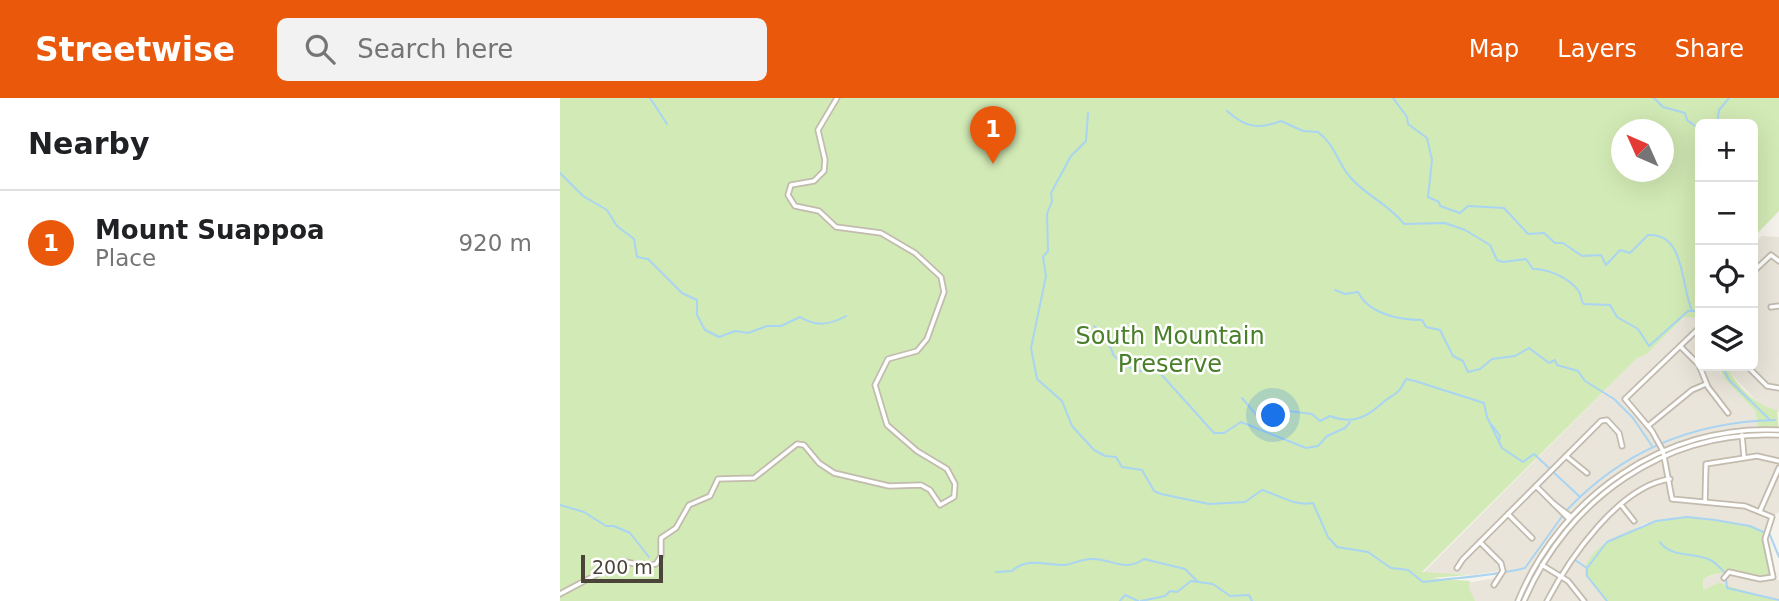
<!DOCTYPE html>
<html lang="en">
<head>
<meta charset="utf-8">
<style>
	body { margin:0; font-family:"DejaVu Sans",sans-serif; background:#f2f2f2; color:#202124 }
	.controls { position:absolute; right:21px; top:21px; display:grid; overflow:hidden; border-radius:10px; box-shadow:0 7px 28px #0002 }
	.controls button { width:63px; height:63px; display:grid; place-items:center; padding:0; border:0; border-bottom:2px solid #e0e0e0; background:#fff; color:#202124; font:35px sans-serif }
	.compass { position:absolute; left:1051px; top:21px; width:63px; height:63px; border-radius:50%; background:#fff; box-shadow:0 7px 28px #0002; rotate:315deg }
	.scale { position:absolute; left:21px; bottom:18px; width:82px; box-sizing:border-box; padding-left:7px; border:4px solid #4b4439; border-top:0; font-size:19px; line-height:24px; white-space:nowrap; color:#4b4439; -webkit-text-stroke:5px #fff; paint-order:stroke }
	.you { position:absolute; left:714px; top:318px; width:24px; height:24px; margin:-18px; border:5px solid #fff; border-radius:50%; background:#1a73e8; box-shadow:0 0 0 10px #1a73e833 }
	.badge { display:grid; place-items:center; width:46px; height:46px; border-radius:50%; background:#ea580c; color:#fff; font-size:23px; font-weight:700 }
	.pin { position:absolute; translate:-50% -58px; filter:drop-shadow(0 2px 4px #0008) }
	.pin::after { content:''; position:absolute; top:37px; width:24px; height:21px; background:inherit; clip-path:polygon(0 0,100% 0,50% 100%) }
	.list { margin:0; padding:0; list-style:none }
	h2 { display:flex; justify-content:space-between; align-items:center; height:91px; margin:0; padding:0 28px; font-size:30px }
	h2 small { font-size:23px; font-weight:400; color:#757577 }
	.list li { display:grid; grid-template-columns:46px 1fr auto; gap:21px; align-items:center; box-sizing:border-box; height:105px; padding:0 28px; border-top:2px solid #e0e0e0 }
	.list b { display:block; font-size:26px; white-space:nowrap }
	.list p { margin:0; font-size:23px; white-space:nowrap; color:#757577 }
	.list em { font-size:23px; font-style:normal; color:#757577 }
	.icon { flex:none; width:38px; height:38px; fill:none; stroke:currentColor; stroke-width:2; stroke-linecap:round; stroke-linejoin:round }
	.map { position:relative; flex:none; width:1219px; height:503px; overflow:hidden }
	header { display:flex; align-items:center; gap:42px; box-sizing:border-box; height:98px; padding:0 35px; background:#ea580c; color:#fff }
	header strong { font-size:33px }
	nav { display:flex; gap:38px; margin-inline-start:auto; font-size:24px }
	.search { width:490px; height:63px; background:#f2f2f2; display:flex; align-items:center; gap:18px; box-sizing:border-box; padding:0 24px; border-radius:10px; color:#757577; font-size:26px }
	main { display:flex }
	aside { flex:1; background:#fff }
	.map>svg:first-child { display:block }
	.residential { fill:#eae5da }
	.green { fill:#d2eab5; fill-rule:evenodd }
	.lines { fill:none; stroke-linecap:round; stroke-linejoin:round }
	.stream { stroke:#a9d4f2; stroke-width:2 }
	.minor-casing { stroke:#c2bbae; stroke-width:7 }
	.minor { stroke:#fff; stroke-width:3.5 }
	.labels { text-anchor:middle; stroke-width:5; stroke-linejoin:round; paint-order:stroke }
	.park-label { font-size:24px; fill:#4a7f2a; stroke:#fff }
</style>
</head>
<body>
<header>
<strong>Streetwise</strong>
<div class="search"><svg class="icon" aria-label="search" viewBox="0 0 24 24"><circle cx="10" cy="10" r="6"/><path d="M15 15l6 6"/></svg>Search here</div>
<nav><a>Map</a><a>Layers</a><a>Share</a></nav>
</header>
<main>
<aside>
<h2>Nearby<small></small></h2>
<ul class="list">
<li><span class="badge">1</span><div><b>Mount Suappoa</b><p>Place</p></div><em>920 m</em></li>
</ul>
</aside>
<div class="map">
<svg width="1219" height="503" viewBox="0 0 1219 503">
	<rect width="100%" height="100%" fill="#f6f3ec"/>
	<g class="residential">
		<polygon points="1202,138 1219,139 1219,314 1201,308 1170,275 1167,268 1193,268 1193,147"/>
		<polygon points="1132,218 1140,220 1140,268 1158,268 1161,276 1195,313 1199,335 1169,337 1130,345 1093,359 1053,383 1003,431 986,455 961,503 914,503 906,485 936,480 938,473 916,477 863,475 1077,260 1087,256 1124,219"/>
		<polygon points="1219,339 1219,414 1212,419 1206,437 1190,427 1126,419 1084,426 1046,445 1026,469 1025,477 1046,503 966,503 986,463 1020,418 1061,383 1101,361 1144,345 1172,340"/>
		<polygon points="1167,472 1219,482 1219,501 1167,490 1143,493 1142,481"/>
	</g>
	<g class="green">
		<path d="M 0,0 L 1219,0 L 1219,113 L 1193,140 L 1193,26 L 1140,26 L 1140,220 L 1124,219 L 1087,256 L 1077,260 L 862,474 L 909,477 L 871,480 L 910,483 L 909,490 L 915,503 L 0,503 ZM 1062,32 L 1104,32 L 1104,74 L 1062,74 Z"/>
		<path d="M 1158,268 L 1167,268 C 1175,287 1197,309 1217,312 L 1219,334 L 1199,335 L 1195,313 L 1164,280 Z"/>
		<path d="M 1126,419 L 1190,427 L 1206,437 L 1213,479 C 1186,483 1170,466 1143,481 L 1143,492 L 1159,485 L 1219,503 L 1046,503 L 1025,477 C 1024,439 1098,422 1126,419 Z"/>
	</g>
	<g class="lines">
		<g class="stream">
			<polyline points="90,0 107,26"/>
			<path d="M 833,0 L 847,19 L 848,26 L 867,40 L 872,62 L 868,99 L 879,104 L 880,108 L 900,115 L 908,108 L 944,110 L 968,136 L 984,135 L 995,145 L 1003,145 L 1022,158 L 1041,157 L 1046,167 L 1060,152 L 1070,155 L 1088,137 C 1125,134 1121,188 1132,213"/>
			<polyline points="1094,0 1103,9 1125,15 1127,22 1138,30 1140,38"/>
			<path d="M 667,13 C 685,29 698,32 721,23 L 743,33 L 758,34 C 776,48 777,64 790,79 C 806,98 829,106 844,126 L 885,125 L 905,132 L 930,147 L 937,162 L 943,164 L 966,161 L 973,171 C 989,171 1007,179 1018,192 C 1022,196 1019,201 1024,206 L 1050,207 L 1057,219 L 1078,231 L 1089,248 L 1128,213 L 1140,213"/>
			<path d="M 528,15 L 526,43 L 511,58 L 491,95 L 492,103 L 487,116 L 488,153 L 483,159 L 486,178 L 471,250 L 477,281 L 502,303 L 512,328 L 534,352 L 545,358 L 556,359 L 562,369 L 582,372 L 594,393 L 601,396 L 649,406 L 685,404 L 702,392 C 719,397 736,409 753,405 L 768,439 L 777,449 L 808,454 L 831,470 L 848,472 L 863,484 C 897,479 930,479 965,470 L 1003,417"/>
			<polyline points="1157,26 1159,12 1169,0"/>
			<polyline points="1140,46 1137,60 1140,66"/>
			<path d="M 0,75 L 23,98 L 47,112 L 57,128 L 74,141 L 77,159 L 88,161 L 122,195 L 137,202 L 137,217 L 145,232 L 159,239 L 175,233 L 188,235 L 207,228 L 221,228 L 240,219 C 256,229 270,227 286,218"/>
			<path d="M 775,192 L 785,196 L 798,194 C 809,216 839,222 862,222 L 866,229 L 880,232 L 893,258 L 903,263 L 908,274 L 920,271 L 932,261 L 955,258 L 969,250 L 989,265 L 995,262 L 997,267 L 1018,273 L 1025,283 L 1054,301 L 1073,320 L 1092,348"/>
			<polyline points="534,228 546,239 554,258 576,274 592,270 600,275 654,335 664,335 681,324 746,350 758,348 767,338 785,330 790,324"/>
			<polyline points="1162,268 1169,282 1209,321"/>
			<path d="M 682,300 L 699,320 L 712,317 L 717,320 L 728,313 L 752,316 L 760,323 L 770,318 C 791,326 804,321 820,307 C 832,295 837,300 846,281 L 855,283 L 924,305 L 927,319 L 942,350 L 963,364 L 974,356 L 1019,398"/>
			<polyline points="932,327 940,338 939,343"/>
			<polyline points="0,407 24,414 46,428 54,428 70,435 89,459"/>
			<path d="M 1006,413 C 1062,353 1134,324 1215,322"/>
			<path d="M 1100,444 C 1110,459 1134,455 1148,461 C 1156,464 1160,470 1166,476"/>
			<polyline points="1015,462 1027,470 1047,444 1096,423 1127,419 1155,422 1190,428 1210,437 1219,459"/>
			<polyline points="1027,471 1027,478 1047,503"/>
			<path d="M 436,474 L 452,473 C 467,459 484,467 504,467 C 513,466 522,461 531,461 C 551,460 564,475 584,461 L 625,471 L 638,484"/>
			<polyline points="1166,481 1167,490 1219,502"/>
			<polyline points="560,503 565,497 578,503"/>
			<polyline points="581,503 605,498 610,493 617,494 631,483 653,486 670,498 689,497 692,503"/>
		</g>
		<g class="minor-casing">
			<g id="minor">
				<polyline points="1193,174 1211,157 1219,163"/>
				<polyline points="1211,209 1219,208"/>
				<polyline points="1140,229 1065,301 1092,333 1103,353 1112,401 1185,408 1212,419 1205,441 1213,479 1200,481 1169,474 1164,480"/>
				<polyline points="1121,249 1139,267 1148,289 1168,315"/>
				<polyline points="1187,268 1207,288 1219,290"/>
				<polyline points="1088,328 1132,292 1146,286"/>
				<polyline points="1182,337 1184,359"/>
				<polyline points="1006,358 1027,375"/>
				<polyline points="976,388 1009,421"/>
				<polyline points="1145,404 1146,366 1197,358 1219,363"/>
				<polyline points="994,406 1010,418"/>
				<polyline points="1062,408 1074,423"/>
				<polyline points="1200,413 1219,370"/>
				<polyline points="948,416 972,440"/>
				<polyline points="920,444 941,465 943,473 934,487"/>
				<polyline points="982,467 1008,483 1024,503"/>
				<polyline points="897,470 903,461 1041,323 1047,322 1059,335 1062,348"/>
				<polyline points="0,496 62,463 85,468 96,466 101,458 101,440 116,430 129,407 150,398 158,381 194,380 237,346 244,347 259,365 274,375 329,388 361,387 370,392 380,407 394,399 395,386 387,371 357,353 327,327 315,287 328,261 357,253 367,241 384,194 381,179 355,155 321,135 276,129 259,113 235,108 228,97 231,87 254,83 264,73 265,62 258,32 277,0"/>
				<path d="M 958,503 C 1001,398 1104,326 1219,332"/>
				<path d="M 964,503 C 1008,400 1106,332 1219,337"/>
				<path d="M 987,503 C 1009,461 1059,388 1110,381"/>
			</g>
		</g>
		<use href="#minor" class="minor"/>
	</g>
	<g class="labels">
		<g class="park-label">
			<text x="610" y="246">South Mountain<tspan x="610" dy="28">Preserve</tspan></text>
		</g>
	</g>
</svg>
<div class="controls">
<button>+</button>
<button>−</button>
<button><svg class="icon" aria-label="locate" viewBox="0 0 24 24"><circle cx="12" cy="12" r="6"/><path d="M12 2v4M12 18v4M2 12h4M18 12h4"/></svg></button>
<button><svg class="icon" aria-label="layers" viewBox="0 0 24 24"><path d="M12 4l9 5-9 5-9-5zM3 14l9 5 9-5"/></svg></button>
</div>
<svg class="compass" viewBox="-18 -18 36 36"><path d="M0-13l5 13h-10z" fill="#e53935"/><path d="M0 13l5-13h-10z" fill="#757577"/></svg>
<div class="scale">200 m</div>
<div class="you"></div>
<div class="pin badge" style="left:433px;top:66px">1</div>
</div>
</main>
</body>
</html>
